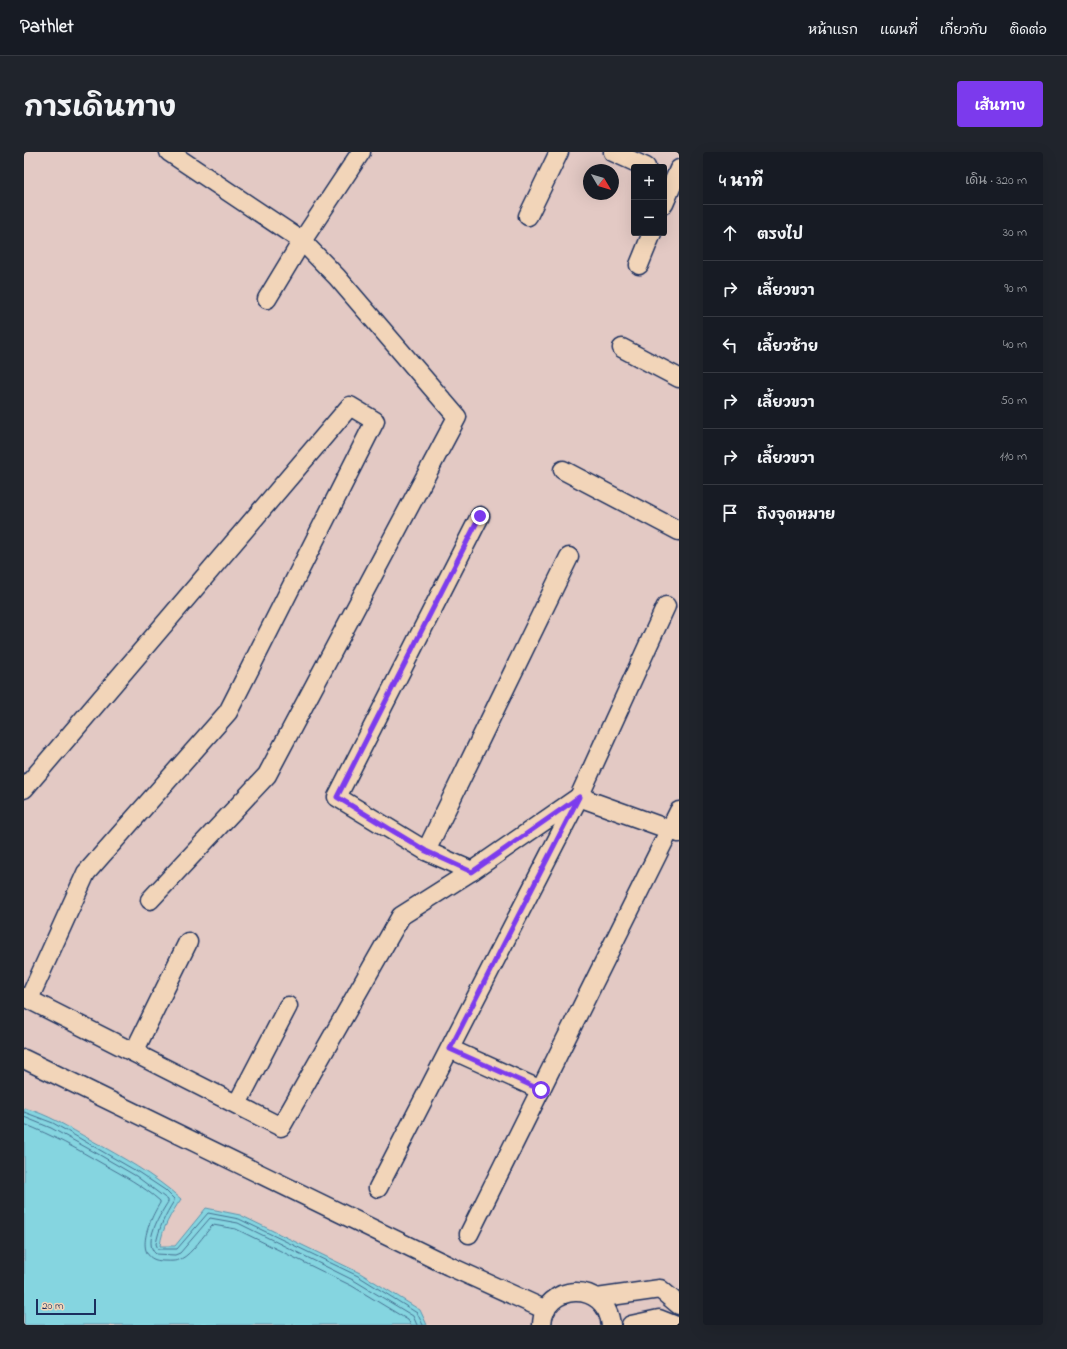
<!DOCTYPE html>
<html lang="th">
<head>
<meta charset="utf-8">
<style>
	body { margin:0; font-family:"Indie Flower","Playpen Sans Thai",sans-serif; background:#20242c; color:#f1f3f6 }
	.controls { position:absolute; right:12px; top:12px; display:grid; overflow:hidden; border-radius:4px; box-shadow:0 4px 16px #0002 }
	.controls button { width:36px; height:36px; display:grid; place-items:center; padding:0; border:0; border-bottom:1px solid #363941; background:#171b24; color:#f1f3f6; font:20px sans-serif }
	.compass { position:absolute; left:559px; top:12px; width:36px; height:36px; border-radius:50%; background:#171b24; box-shadow:0 4px 16px #0002; rotate:128deg }
	.scale { position:absolute; left:12px; bottom:10px; width:60px; box-sizing:border-box; padding-left:4px; border:2px solid #1b2f5e; border-top:0; font-size:11px; line-height:14px; white-space:nowrap; color:#1b2f5e; -webkit-text-stroke:3px #f2d5b9; paint-order:stroke }
	.stop { position:absolute; width:12px; height:12px; margin:-9px; border:3px solid #7c3aed; border-radius:50%; background:#fff }
	.stop.end { background:#7c3aed; border-color:#fff; box-shadow:0 1px 4px #0008 }
	.list { margin:0; padding:0; list-style:none }
	h2 { display:flex; justify-content:space-between; align-items:center; height:52px; margin:0; padding:0 16px; font-size:17px }
	h2 small { font-size:13px; font-weight:400; color:#9ea1a6 }
	.list li { display:grid; grid-template-columns:26px 1fr auto; gap:12px; align-items:center; box-sizing:border-box; height:56px; padding:0 16px; border-top:1px solid #363941 }
	.list b { display:block; font-size:15px; white-space:nowrap }
	.list em { font-size:13px; font-style:normal; color:#9ea1a6 }
	.icon { flex:none; width:22px; height:22px; fill:none; stroke:currentColor; stroke-width:2; stroke-linecap:round; stroke-linejoin:round }
	.map { position:relative; flex:none; width:655px; height:1173px; overflow:hidden; border-radius:4px }
	header { display:flex; align-items:center; gap:24px; box-sizing:border-box; height:56px; padding:0 20px; background:#171b24; border-bottom:1px solid #363941 }
	header strong { font-size:19px }
	nav { display:flex; gap:22px; margin-inline-start:auto; font-size:14px }
	.intro { display:flex; align-items:center; justify-content:space-between; box-sizing:border-box; height:96px; padding:0 24px }
	h1 { margin:0; font-size:28px }
	.button { padding:10px 18px; border-radius:4px; background:#7c3aed; color:#fff; font-size:14px; font-weight:700 }
	main { display:flex; gap:24px; padding:0 24px }
	aside { flex:1; background:#171b24; border-radius:4px; box-shadow:0 4px 16px #0002 }
	.map>svg:first-child { display:block }
	.water { fill:#85d5e0; stroke:#5b93ac }
	.lines { fill:none; stroke-linecap:round; stroke-linejoin:round }
	.shore { stroke:#457192; stroke-width:1 }
	.minor-casing { stroke:#1b2f5e; stroke-width:21 }
	.minor { stroke:#f2d5b9; stroke-width:18 }
	.route { stroke:#7c3aed; stroke-width:5 }
</style>
</head>
<body>
<header>
<strong>Pathlet</strong>
<nav><a>หน้าแรก</a><a>แผนที่</a><a>เกี่ยวกับ</a><a>ติดต่อ</a></nav>
</header>
<div class="intro"><h1>การเดินทาง</h1><a class="button">เส้นทาง</a></div>
<main>
<div class="map">
<svg width="655" height="1173" viewBox="0 0 655 1173">
	<rect width="100%" height="100%" fill="#e3c9c4"/>
	<filter id="ink" filterUnits="userSpaceOnUse"><feTurbulence type="fractalNoise" baseFrequency=".025" numOctaves="2"/><feDisplacementMap in="SourceGraphic" scale="8" xChannelSelector="R" yChannelSelector="G"/><feConvolveMatrix kernelMatrix="1 2 1 2 8 2 1 2 1" color-interpolation-filters="sRGB"/></filter>
	<g filter="url(#ink)">
		<path class="water" d="M 0,956 C 24,962 45,976 67,988 C 98,1005 130,1023 157,1047 C 147,1062 138,1076 136,1094 L 151,1094 L 182,1056 L 216,1063 L 336,1121 L 396,1158 L 403,1173 L 0,1173 Z"/>
		<g class="lines">
			<g class="shore">
				<path d="M 0,960 L 29,971 L 114,1020 L 141,1038 L 150,1047 L 150,1049 C 141,1063 135,1076 132,1092 L 134,1097 L 153,1097 L 184,1061 L 215,1067 L 334,1124 L 393,1161 L 399,1173"/>
				<path d="M 0,965 L 27,976 L 74,1002 L 112,1024 L 144,1048 L 144,1050 C 137,1061 118,1091 132,1102 L 151,1103 L 156,1101 L 186,1066 L 214,1071 L 331,1129 L 389,1164 L 393,1173"/>
				<path d="M 0,972 C 28,983 53,997 79,1012 C 99,1023 119,1034 136,1049 L 136,1051 C 127,1065 106,1108 139,1109 C 144,1109 152,1110 157,1107 C 168,1102 180,1082 189,1073 L 212,1077 L 328,1134 L 384,1168 L 387,1173"/>
			</g>
			<g class="minor-casing">
				<g id="minor">
					<polyline points="589,0 622,15"/>
					<polyline points="640,52 655,17"/>
					<polyline points="504,64 535,0"/>
					<polyline points="615,113 628,81"/>
					<polyline points="243,147 278,89 337,0"/>
					<polyline points="598,196 655,226"/>
					<polyline points="539,318 655,379"/>
					<polyline points="456,364 313,645 402,699 448,719 555,645 655,681"/>
					<polyline points="0,637 326,254 351,269 204,560 62,721 5,847"/>
					<polyline points="402,699 545,405"/>
					<polyline points="126,748 243,623 433,265 313,125 278,89 145,0"/>
					<polyline points="0,845 257,975 377,764 448,719"/>
					<polyline points="426,897 517,938"/>
					<polyline points="110,900 164,790"/>
					<polyline points="0,907 425,1114 522,1158"/>
					<polyline points="213,952 264,854"/>
					<polyline points="354,1036 555,645 642,454"/>
					<polyline points="445,1082 655,659"/>
					<polyline points="573,1146 636,1137 655,1153"/>
					<path d="M 518,1173 C 519,1131 582,1127 587,1173"/>
					<polyline points="607,1173 635,1167 650,1173"/>
				</g>
			</g>
			<use href="#minor" class="minor"/>
		</g>
	</g>
	<g class="lines" filter="url(#ink)">
		<polyline class="route" points="456,364 313,645 402,699 448,720 555,645 426,897 517,938"/>
	</g>
</svg>
<div class="controls">
<button>+</button>
<button>−</button>
</div>
<svg class="compass" viewBox="-18 -18 36 36"><path d="M0-13l5 13h-10z" fill="#e53935"/><path d="M0 13l5-13h-10z" fill="#9ea1a6"/></svg>
<div class="scale">20 m</div>
<div class="stop" style="left:517px;top:938px"></div>
<div class="stop end" style="left:456px;top:364px"></div>
</div>
<aside>
<h2>4 นาที<small>เดิน · 320 m</small></h2>
<ul class="list">
<li><svg class="icon" aria-label="ahead" viewBox="0 0 24 24"><path d="M12 20V5M6 11l6-6 6 6"/></svg><div><b>ตรงไป</b></div><em>30 m</em></li>
<li><svg class="icon" aria-label="right" viewBox="0 0 24 24"><path d="M7 20v-9h11M14 6l5 5-5 5"/></svg><div><b>เลี้ยวขวา</b></div><em>90 m</em></li>
<li><svg class="icon" aria-label="left" viewBox="0 0 24 24"><path d="M17 20v-9H6M10 6l-5 5 5 5"/></svg><div><b>เลี้ยวซ้าย</b></div><em>40 m</em></li>
<li><svg class="icon" aria-label="right" viewBox="0 0 24 24"><path d="M7 20v-9h11M14 6l5 5-5 5"/></svg><div><b>เลี้ยวขวา</b></div><em>50 m</em></li>
<li><svg class="icon" aria-label="right" viewBox="0 0 24 24"><path d="M7 20v-9h11M14 6l5 5-5 5"/></svg><div><b>เลี้ยวขวา</b></div><em>110 m</em></li>
<li><svg class="icon" aria-label="arrive" viewBox="0 0 24 24"><path d="M6 21V4h12l-3 4 3 4H6"/></svg><div><b>ถึงจุดหมาย</b></div></li>
</ul>
</aside>
</main>
</body>
</html>
